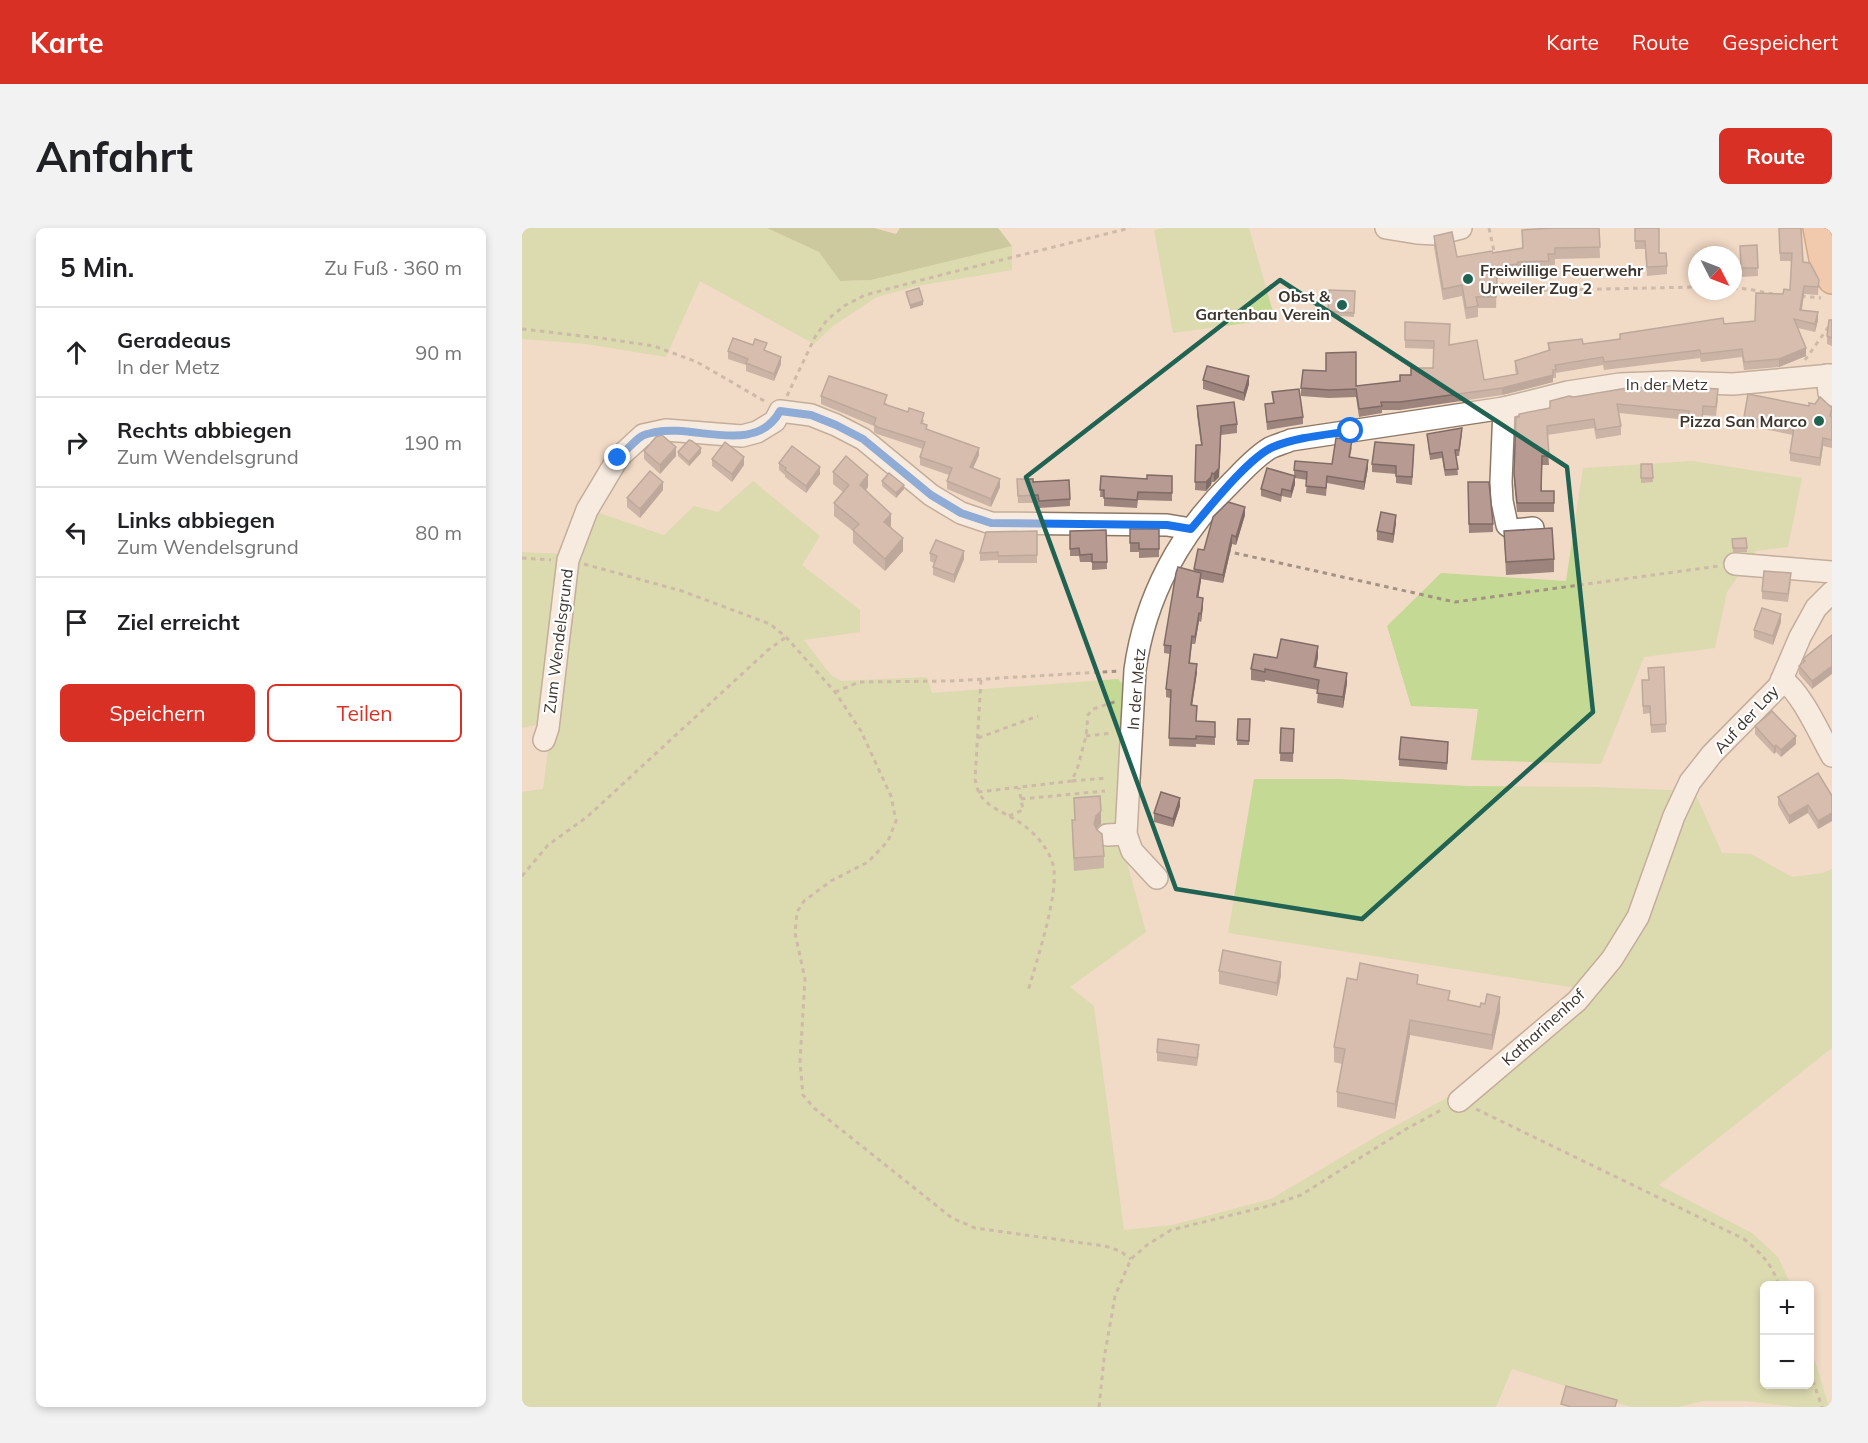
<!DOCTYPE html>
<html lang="de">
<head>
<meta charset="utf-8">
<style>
	body { margin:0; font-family:Mulish,sans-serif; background:#f2f2f2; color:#202124 }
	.controls { position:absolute; right:18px; bottom:18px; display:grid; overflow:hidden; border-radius:9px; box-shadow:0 3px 9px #0003 }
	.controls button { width:54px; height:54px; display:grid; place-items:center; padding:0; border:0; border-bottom:2px solid #e0e0e0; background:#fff; color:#202124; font:30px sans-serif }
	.compass { position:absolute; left:1166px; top:18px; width:54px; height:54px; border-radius:50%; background:#fff; box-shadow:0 3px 9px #0003; rotate:132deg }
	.stop { position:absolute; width:18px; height:18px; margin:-14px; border:4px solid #1a73e8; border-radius:50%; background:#fff }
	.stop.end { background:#1a73e8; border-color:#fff; box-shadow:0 2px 6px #0008 }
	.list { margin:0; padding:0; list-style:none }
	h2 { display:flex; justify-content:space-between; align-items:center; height:78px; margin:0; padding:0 24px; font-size:26px }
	h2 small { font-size:20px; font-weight:400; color:#757577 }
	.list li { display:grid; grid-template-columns:39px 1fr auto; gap:18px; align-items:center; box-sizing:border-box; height:90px; padding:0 24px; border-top:2px solid #e0e0e0 }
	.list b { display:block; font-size:22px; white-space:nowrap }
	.list p { margin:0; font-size:20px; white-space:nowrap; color:#757577 }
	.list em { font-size:20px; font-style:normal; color:#757577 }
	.actions { display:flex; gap:12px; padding:18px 24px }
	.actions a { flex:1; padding:14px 0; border:2px solid #d93025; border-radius:9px; text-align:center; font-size:21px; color:#d93025 }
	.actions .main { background:#d93025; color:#fff }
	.icon { flex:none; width:33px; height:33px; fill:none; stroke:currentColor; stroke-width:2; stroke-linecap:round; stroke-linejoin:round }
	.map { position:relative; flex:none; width:1310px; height:1179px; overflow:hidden; border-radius:9px }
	header { display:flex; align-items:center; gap:36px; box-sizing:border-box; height:84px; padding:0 30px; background:#d93025; color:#fff }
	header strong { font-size:28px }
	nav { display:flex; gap:33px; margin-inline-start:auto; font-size:21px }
	.intro { display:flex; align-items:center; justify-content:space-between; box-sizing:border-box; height:144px; padding:0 36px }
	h1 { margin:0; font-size:42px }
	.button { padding:15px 27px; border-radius:9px; background:#d93025; color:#fff; font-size:21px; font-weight:700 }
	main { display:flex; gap:36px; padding:0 36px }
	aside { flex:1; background:#fff; border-radius:9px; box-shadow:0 3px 9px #0003 }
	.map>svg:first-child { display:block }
	.green { fill:#c4d993 }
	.forest { fill:#9eb36b }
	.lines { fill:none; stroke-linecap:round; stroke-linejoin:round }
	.minor-casing { stroke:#8d7866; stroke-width:24 }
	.major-casing { stroke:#ac693d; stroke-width:30 }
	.path { stroke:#a49384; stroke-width:3; stroke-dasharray:4.5 4.5; stroke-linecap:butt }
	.minor { stroke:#fff; stroke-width:21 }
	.major { stroke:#f1b690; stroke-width:27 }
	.wall { fill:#9d847d }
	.shaded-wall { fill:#806c66 }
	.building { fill:#b79a91; stroke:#806c66; stroke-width:1.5 }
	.route { stroke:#1a73e8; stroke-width:8 }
	.marked { fill:none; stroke:#206353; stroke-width:4.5; stroke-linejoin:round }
	.poi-dot { fill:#206353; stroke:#fff; stroke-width:2 }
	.labels { text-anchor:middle; stroke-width:4.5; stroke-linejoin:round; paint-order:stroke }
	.poi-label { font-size:16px; font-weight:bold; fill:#3e352d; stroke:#fff; text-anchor:end }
	.street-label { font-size:16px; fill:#3e352d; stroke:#fff }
</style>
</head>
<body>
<header>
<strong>Karte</strong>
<nav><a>Karte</a><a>Route</a><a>Gespeichert</a></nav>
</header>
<div class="intro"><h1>Anfahrt</h1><a class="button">Route</a></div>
<main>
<aside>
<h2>5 Min.<small>Zu Fuß · 360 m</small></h2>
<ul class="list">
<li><svg class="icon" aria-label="ahead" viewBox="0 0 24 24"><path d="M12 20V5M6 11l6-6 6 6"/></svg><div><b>Geradeaus</b><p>In der Metz</p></div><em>90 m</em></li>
<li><svg class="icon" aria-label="right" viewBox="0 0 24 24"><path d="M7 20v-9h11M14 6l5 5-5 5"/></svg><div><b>Rechts abbiegen</b><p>Zum Wendelsgrund</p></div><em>190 m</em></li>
<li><svg class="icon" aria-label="left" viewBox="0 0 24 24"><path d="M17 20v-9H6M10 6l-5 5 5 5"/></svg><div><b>Links abbiegen</b><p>Zum Wendelsgrund</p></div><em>80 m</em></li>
<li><svg class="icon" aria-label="arrive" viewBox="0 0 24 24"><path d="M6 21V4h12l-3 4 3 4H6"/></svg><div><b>Ziel erreicht</b></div></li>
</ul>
<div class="actions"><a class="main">Speichern</a><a>Teilen</a></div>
</aside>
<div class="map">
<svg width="1310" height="1179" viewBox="0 0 1310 1179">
	<rect width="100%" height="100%" fill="#f1dac6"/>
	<g class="green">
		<polygon points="0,0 245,0 297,24 318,53 349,52 490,18 490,42 395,58 355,69 311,98 292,116 178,53 144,129 65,116 0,111"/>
		<polygon points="643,0 727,0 753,91 651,105 632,2"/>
		<polygon points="1170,233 1280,250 1266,319 1234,323 1205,364 1193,420 1122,429 1079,536 949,532 956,481 889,478 865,398 919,345 1044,353 1061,240"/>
		<polygon points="231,253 298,308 280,337 338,382 338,404 282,412 309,447 319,453 405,449 410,465 596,451 605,460 598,609 624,704 548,759 572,778 602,1002 650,997 749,971 855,908 932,866 1054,760 706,705 732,551 817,551 946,558 1074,559 1172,563 1200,625 1229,626 1270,649 1301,645 1310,641 1310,820 1137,957 1230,1005 1256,1029 1269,1057 1242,1058 1242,1156 1288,1156 1288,1117 1307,1179 1275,1179 1224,1173 1180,1173 1156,1179 1109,1179 990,1141 974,1179 0,1179 0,564 21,561 46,367 71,283 142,307 172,278 196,284"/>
		<polygon points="0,324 41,326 23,495 0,500"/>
	</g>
	<polygon class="forest" points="245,0 352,0 374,6 378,0 476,0 490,18 349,52 318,53 297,24"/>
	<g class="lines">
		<g class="minor-casing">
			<g id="minor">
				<polyline points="864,0 895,5 915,6 939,0"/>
				<polyline points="1305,147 1307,165 1310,167"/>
				<polyline points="982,180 979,254 980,273 985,297 992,302 1011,300"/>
				<polyline points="1213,336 1310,344"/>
				<path d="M 1260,451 C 1280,465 1298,507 1310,528"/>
				<polyline points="22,512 26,500 46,332 65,282 96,230 121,207 144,202 220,208 235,204 253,193 258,183 289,187 314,197 341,211 409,267 439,285 469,295 645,297 669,301"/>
				<polyline points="585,607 604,606"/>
				<path d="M 635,650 L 610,623 L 604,606 L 613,442 C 623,369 658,305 710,254 C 722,242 733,229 748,220 C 754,217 762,215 769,212 L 982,180 L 1046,164 L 1098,156 L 1149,154 L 1211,156 L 1310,147"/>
				<polyline points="937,873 1055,773 1090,731 1116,689 1152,588 1168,554 1190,526 1257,458 1278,409 1294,380 1310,364"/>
			</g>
		</g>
		<g class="major-casing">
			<polyline id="major" points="1295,0 1302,36 1310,52"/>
		</g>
		<g class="path">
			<polyline points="967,0 973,28"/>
			<polyline points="977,46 980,56 989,63 1175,59"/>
			<polyline points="1211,60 1226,61 1251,66"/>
			<polyline points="1279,68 1299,70"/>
			<polyline points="0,101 78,110 132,118 175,134 244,174"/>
			<polyline points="1283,132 1310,94"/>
			<polyline points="265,168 293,109 305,92 322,78 343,67 415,48 608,0"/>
			<polyline points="704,323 933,374 1197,338"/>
			<polyline points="0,330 29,332"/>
			<polyline points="62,336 160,363 248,396 264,409 313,464 339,503 369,568 374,593 366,613 346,634 309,653 282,673 275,684 273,705 283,751 278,834 281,867 292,880 430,990 453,1000 583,1018 598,1023 609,1031"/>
			<path d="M 459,452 L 453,551 C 454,555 455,561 457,565 C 464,578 481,584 494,592 C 510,602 526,618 531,637 C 538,663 514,735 506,763"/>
			<polyline points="313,464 337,454 429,453 597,443"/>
			<polyline points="564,508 591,505"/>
			<polyline points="456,510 516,488"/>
			<polyline points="550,553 585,550"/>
			<polyline points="456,564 550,553 556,538 564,508 566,487 571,481 595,473"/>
			<polyline points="499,571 583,563"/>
			<polyline points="487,588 501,582 497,560"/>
			<polyline points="0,648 26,617 65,589 246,422 264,409"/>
			<path d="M 954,881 L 1222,1011 C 1240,1026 1250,1036 1257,1058"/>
			<polyline points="1288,1144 1300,1179"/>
			<polyline points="577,1179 582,1131 593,1068 609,1031 625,1017 649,1002 750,977 779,967 884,901 921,881"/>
		</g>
		<use href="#minor" class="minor"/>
		<use href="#major" class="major"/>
	</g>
	<g class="wall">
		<polygon points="1077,0 1078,30 1033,31 1033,37 1027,37 1027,44 996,45 996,47 975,50 974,80 956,80 956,89 944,91 940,68 921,72 912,19 912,8 935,29 1000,20 1000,2"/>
		<polygon points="1113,0 1137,25 1145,38 1145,46 1125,48 1123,21 1113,21"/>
		<polygon points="1257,0 1281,34 1297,52 1296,67 1282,66 1280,82 1296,92 1293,104 1276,100 1284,128 1257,139 1222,142 1220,129 1179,134 1178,130 1082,142 1081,137 1034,145 1034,150 1031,150 1031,154 980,167 878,182 860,182 860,185 837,189 834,169 807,170 779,168 779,160 834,158 878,153 889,147 911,140 911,121 883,120 883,94 927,117 962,152 994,146 993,141 993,133 1026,123 1026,115 1061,116 1098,111 1098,106 1233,93 1261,66 1268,62 1270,33 1258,33"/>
		<polygon points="1235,17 1236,48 1219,49 1218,18"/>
		<polygon points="807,62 833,63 832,89 806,87"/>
		<polygon points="1310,92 1310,118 1305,116 1305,108"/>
		<polygon points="206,123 244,123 259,136 252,153 224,143 224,137 206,131"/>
		<polygon points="681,152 727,156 722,173 681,161"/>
		<polygon points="750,164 781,189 781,196 745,202 743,176 751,175"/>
		<polygon points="299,168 365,175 364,177 402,192 401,195 405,202 457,227 451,240 478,259 469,279 425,261 425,253 427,247 398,237 398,229 401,221 355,206 352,204 352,198 299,176"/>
		<polygon points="1052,169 1196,170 1194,188 1181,187 1180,201 1166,199 1166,192 1097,185 1099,198 1099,207 1074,211 1072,200 1025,207 1027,237 1020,237 1020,263 1032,263 1032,284 995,284 992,254 992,245 1028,181 1028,173"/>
		<polygon points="675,178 715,196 715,205 699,207 697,249 692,254 690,254 689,257 684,263 673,262 674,217 679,217 675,187"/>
		<polygon points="1287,178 1310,180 1310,220 1301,218 1298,238 1268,233 1268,225 1271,207 1222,197 1222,189"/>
		<polygon points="905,206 940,206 937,228 934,228 936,247 923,248 920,230 908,232"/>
		<polygon points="830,219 828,229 846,240 842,262 805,255 804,268 784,265 785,252 773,250 773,256 769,270 760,268 759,274 739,268 739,261 772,248 772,242 810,236"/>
		<polygon points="122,223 154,228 138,246 122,231"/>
		<polygon points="156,224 179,225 167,238 156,228"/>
		<polygon points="892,225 890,257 874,255 874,246 850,244 850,236"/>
		<polygon points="190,231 222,237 210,254 190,238"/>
		<polygon points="257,235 298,246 284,265 263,249 263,247 257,242"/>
		<polygon points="1119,236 1130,236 1131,254 1119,255"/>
		<polygon points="311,244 346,259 344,262 369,298 369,299 381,323 363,343 331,315 331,303 312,288 312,275 321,264 311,256"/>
		<polygon points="579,248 625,251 650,248 650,273 616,272 615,280 582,278 582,269 578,269"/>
		<polygon points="495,251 511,254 548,271 548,278 517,280 516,275 496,275"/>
		<polygon points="360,253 382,261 374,270 360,258"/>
		<polygon points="946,254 971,296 971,304 947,305"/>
		<polygon points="141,262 118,290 105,279 105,270"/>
		<polygon points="723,287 714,317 710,316 701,355 679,351 676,370 681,378 679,394 677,393 673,416 670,416 668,435 675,444 670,477 674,493 693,494 693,517 674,516 674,519 647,518 648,470 644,469 644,461 648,426 642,425 642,417 672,343 672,341 682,322"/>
		<polygon points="874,295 871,315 855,312 855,303"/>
		<polygon points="608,301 637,301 637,329 617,330 617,324 608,324"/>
		<polygon points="584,302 585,341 570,342 570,334 558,334 557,328 548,328 548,303"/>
		<polygon points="515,303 515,335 476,335 476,332 458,333 458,325"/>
		<polygon points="982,303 1032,331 1032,344 984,347"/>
		<polygon points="1210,311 1225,320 1225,324 1211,324"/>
		<polygon points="408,325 442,331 432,355 411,347 411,339 412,335 408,333"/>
		<polygon points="1269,353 1266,374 1240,371 1240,363"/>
		<polygon points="1259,394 1251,417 1232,410 1232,402"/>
		<polygon points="1310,407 1290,461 1277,446 1277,438 1281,435 1281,431"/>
		<polygon points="796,429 794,439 825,455 821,480 795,475 796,462 743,452 743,454 729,452 729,441 755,430"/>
		<polygon points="1142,439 1144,504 1129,505 1128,485 1121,486 1120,452 1127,452"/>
		<polygon points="716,491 728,491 727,517 715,517"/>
		<polygon points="1233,498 1274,516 1259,529 1254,524 1252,526 1233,506"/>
		<polygon points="759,500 772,501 771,534 758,533"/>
		<polygon points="926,521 925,542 877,538 877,531"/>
		<polygon points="1310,568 1310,593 1296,601 1286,585 1267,596 1256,577 1256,569"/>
		<polygon points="552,570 579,596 574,601 582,628 582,640 552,643 550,605 550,592 553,592"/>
		<polygon points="658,578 651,599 632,594 632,585"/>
		<polygon points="697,743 759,747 755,768 697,756"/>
		<polygon points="835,752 896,756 928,773 978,784 970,822 888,807 873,891 815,879 815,864 820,836 812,834 812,819"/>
		<polygon points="635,824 677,825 675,838 635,833"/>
	</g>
	<g class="shaded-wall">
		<polygon points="1282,58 1282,66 1278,90 1278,82"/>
		<polygon points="401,73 401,77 388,81 388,77"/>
		<polygon points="1296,84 1296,92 1293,104 1293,96"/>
		<polygon points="1284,120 1284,128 1257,139 1257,131"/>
		<polygon points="259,129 259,136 252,153 252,146"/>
		<polygon points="1031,147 1031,154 980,167 980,160"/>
		<polygon points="727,148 727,156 722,173 722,165"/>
		<polygon points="699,207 697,249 692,254 692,246"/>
		<polygon points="1301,210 1301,218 1298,238 1298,230"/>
		<polygon points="154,219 154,228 138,246 138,237"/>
		<polygon points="179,220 179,225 167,238 167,234"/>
		<polygon points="457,220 457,227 448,247 448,239"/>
		<polygon points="222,229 222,237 210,254 210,246"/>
		<polygon points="846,232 846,240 842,262 842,254"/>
		<polygon points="298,239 298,246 284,265 284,258"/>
		<polygon points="346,247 346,259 338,269 338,257"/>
		<polygon points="773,248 773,256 769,270 769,263"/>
		<polygon points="689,249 689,257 684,263 684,254"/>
		<polygon points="478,251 478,259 469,279 469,271"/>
		<polygon points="141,254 141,262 118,290 118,281"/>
		<polygon points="382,257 382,261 374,270 374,265"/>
		<polygon points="723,279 723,287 714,317 714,309"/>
		<polygon points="369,286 369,298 362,307 362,294"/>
		<polygon points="874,287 874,295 871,315 871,306"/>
		<polygon points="710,307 710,316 701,355 701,347"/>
		<polygon points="381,310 381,323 363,343 363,331"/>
		<polygon points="442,323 442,331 432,355 432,347"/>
		<polygon points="679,345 679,353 675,377 675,369"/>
		<polygon points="681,370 681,378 679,394 679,386"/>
		<polygon points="677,385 677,393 673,416 673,409"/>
		<polygon points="1259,386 1259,394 1251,417 1251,408"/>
		<polygon points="796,418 796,429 792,449 792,439"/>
		<polygon points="675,436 675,444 669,485 669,477"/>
		<polygon points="1310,438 1310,446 1290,461 1290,453"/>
		<polygon points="825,445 825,455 821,480 821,469"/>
		<polygon points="1274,508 1274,516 1259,529 1259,522"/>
		<polygon points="1254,517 1254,524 1252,526 1252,519"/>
		<polygon points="658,570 658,578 651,599 651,591"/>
		<polygon points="1286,577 1286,585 1267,596 1267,588"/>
		<polygon points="579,583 579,596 574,601 572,596 574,588"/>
		<polygon points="1310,585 1310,593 1296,601 1296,593"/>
		<polygon points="759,734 759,747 755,768 755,755"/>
		<polygon points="978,769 978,784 970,822 970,807"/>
		<polygon points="888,792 888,807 873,891 873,876"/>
	</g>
	<g class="building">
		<polygon points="1029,0 1077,0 1078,19 1033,20 1033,26 1026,26 1027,33 996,34 996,36 973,39 975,49 974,69 954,69 956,78 944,80 940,57 921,61 912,8 930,4 935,29 970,23 971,25 1001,20 1000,2"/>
		<polygon points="1113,0 1137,0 1137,25 1144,25 1145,38 1125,39 1123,13 1113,13"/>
		<polygon points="1257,0 1279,0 1281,34 1288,35 1297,52 1296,59 1282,58 1278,82 1296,84 1293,96 1272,91 1284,120 1257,131 1222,134 1220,121 1179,126 1178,122 1082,134 1081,129 1033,137 1034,142 1031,142 1031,147 980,160 878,174 859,174 860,178 837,181 834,161 807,162 779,160 781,142 804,143 804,125 834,124 834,158 878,153 878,147 889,147 889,140 911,140 912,113 883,112 883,94 928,96 927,117 955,112 962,152 996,146 993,133 1028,122 1026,115 1060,111 1061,116 1098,111 1098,106 1201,90 1202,96 1233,93 1234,65 1261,66 1262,61 1268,62 1270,25 1258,25"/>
		<polygon points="1235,17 1236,40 1219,40 1218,18"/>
		<polygon points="397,60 401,73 388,77 384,64"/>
		<polygon points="807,62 833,63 832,85 806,83"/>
		<polygon points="1307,92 1310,92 1310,110 1305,108"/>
		<polygon points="211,110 231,117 233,111 245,115 242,122 259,129 252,146 224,135 226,131 206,123"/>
		<polygon points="685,138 727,148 722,165 681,152"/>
		<polygon points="307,148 365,167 362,176 386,184 387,180 402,185 399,195 405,197 404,201 457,220 448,239 478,251 469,271 425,253 430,240 398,229 403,214 355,199 352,196 354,190 299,168"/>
		<polygon points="1149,158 1196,161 1194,179 1181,178 1180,192 1166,190 1167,183 1095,176 1099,198 1074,202 1072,191 1025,198 1027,228 1020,228 1019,263 1032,263 1032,275 995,275 992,245 994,189 997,189 997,186 1028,180 1028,173 1047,168 1052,169 1105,160"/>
		<polygon points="777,161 781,189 745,194 743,176 752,175 750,164"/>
		<polygon points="1226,166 1287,178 1287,175 1293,176 1298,169 1310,180 1308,188 1310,189 1310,212 1301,210 1298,230 1268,225 1272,199 1222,189"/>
		<polygon points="712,174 715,196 699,198 697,240 692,246 690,245 689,249 684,254 673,254 674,217 680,217 675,178"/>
		<polygon points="940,200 937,222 933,222 936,241 923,242 920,224 908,226 905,206"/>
		<polygon points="140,207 154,219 138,237 122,223 134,209"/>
		<polygon points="814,210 830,212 827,229 846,232 842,254 805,248 804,260 784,258 785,244 772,242 773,233 810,236"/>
		<polygon points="167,212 170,213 179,220 167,234 156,224"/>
		<polygon points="203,214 222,229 210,246 190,231"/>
		<polygon points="853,214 892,217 890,249 874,248 874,238 850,236"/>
		<polygon points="270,218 298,239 284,258 263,242 264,240 257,235"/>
		<polygon points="324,228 346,247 338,257 369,286 362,294 381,310 363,331 331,302 337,296 312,275 327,257 311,244"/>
		<polygon points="1119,236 1130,236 1131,250 1119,250"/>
		<polygon points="745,240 773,248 769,263 760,261 759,267 739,261"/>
		<polygon points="128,243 141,254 118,281 105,270"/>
		<polygon points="367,245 382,257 374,265 360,253"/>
		<polygon points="625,247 650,248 650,265 616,264 615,272 582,270 582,262 578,262 579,248 625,251"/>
		<polygon points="495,251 511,251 511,254 547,252 548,271 517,273 516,267 496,268"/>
		<polygon points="946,254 967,254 971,296 947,296"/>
		<polygon points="706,274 723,279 714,309 710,307 701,347 672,341 676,321 682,322 691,289"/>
		<polygon points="859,284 874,287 871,306 855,303"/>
		<polygon points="1030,300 1032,331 984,334 982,303"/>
		<polygon points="608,301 637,301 637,321 617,321 617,315 608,315"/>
		<polygon points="584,302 585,334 570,334 570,326 558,327 557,320 548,321 548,303"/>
		<polygon points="515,303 515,327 476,328 476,324 458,325 464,304"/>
		<polygon points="1224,310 1225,320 1211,320 1210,311"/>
		<polygon points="414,312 442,323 432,347 411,339 415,328 408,325"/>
		<polygon points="656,339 679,345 675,369 681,370 679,386 677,385 673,409 670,408 667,435 675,436 669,477 675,478 674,493 693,494 693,509 674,508 674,511 647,510 649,462 644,461 649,418 642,417 654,345"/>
		<polygon points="1242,343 1269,345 1266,366 1240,363"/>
		<polygon points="1240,380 1259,386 1251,408 1232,402"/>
		<polygon points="1310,407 1310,438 1290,453 1277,438 1283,433 1281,431"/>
		<polygon points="759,411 796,418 792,439 825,445 821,469 795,465 797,452 743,441 743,444 729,441 732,426 755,430"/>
		<polygon points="1142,439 1144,496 1129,497 1128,478 1121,478 1120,452 1127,452 1126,440"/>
		<polygon points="1250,483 1274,508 1259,522 1254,517 1252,519 1233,498"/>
		<polygon points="716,491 728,491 727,513 715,512"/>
		<polygon points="759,500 772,501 771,525 758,525"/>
		<polygon points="879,509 926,514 925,535 877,531"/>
		<polygon points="1296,545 1310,568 1310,585 1296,593 1286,577 1267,588 1256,569"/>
		<polygon points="639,564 658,570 651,591 632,585"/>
		<polygon points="578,568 579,583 574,588 572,596 575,602 580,606 582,628 552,630 550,592 553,592 552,570"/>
		<polygon points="701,722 759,734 755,755 697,743"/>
		<polygon points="838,735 896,747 895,756 928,763 926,772 958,779 959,775 963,776 965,766 978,769 970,807 888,792 873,876 815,864 823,821 812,819 825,750 835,752"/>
		<polygon points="636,811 677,817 675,830 635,824"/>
		<polygon points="1044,1158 1095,1172 1093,1179 1049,1179 1039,1176"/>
	</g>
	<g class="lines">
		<path class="route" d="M 96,230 C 104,223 112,213 120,208 C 124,206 130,205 134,204 C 173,196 234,228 258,183 L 289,187 L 314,197 L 341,211 L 409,267 L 439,285 L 469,295 L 645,297 L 669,301 C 687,280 727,229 751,219 C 775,209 803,207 829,203"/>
	</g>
	<path d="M0 0H1310V1179H0ZM 758,52 L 1045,239 L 1071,484 L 840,691 L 654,661 L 504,249 Z" fill="#f1dac6" fill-opacity=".55" fill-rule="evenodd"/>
	<path class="marked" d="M 758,52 L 1045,239 L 1071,484 L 840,691 L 654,661 L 504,249 Z"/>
	<g class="poi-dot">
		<circle cx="946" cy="51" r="6"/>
		<circle cx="820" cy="77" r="6"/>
		<circle cx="1297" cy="193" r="6"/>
	</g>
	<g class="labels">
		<g class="poi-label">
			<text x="958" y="48" text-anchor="start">Freiwillige Feuerwehr<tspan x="958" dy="18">Urweiler Zug 2</tspan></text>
			<text x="808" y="74">Obst &amp;<tspan x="808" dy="18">Gartenbau Verein</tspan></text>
			<text x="1285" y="199">Pizza San Marco</text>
		</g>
		<g class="street-label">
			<text x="1145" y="162">In der Metz</text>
			<text transform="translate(36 413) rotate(-83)" y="6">Zum Wendelsgrund</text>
			<text transform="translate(614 461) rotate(-85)" y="6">In der Metz</text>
			<text transform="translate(1224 491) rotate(-47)" y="6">Auf der Lay</text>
			<text transform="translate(1021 799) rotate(-42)" y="6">Katharinenhof</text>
		</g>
	</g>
</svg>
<div class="controls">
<button>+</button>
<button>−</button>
</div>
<svg class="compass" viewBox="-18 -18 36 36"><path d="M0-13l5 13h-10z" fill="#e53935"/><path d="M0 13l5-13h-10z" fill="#757577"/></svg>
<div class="stop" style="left:829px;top:203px"></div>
<div class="stop end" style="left:96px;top:230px"></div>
</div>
</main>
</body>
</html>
